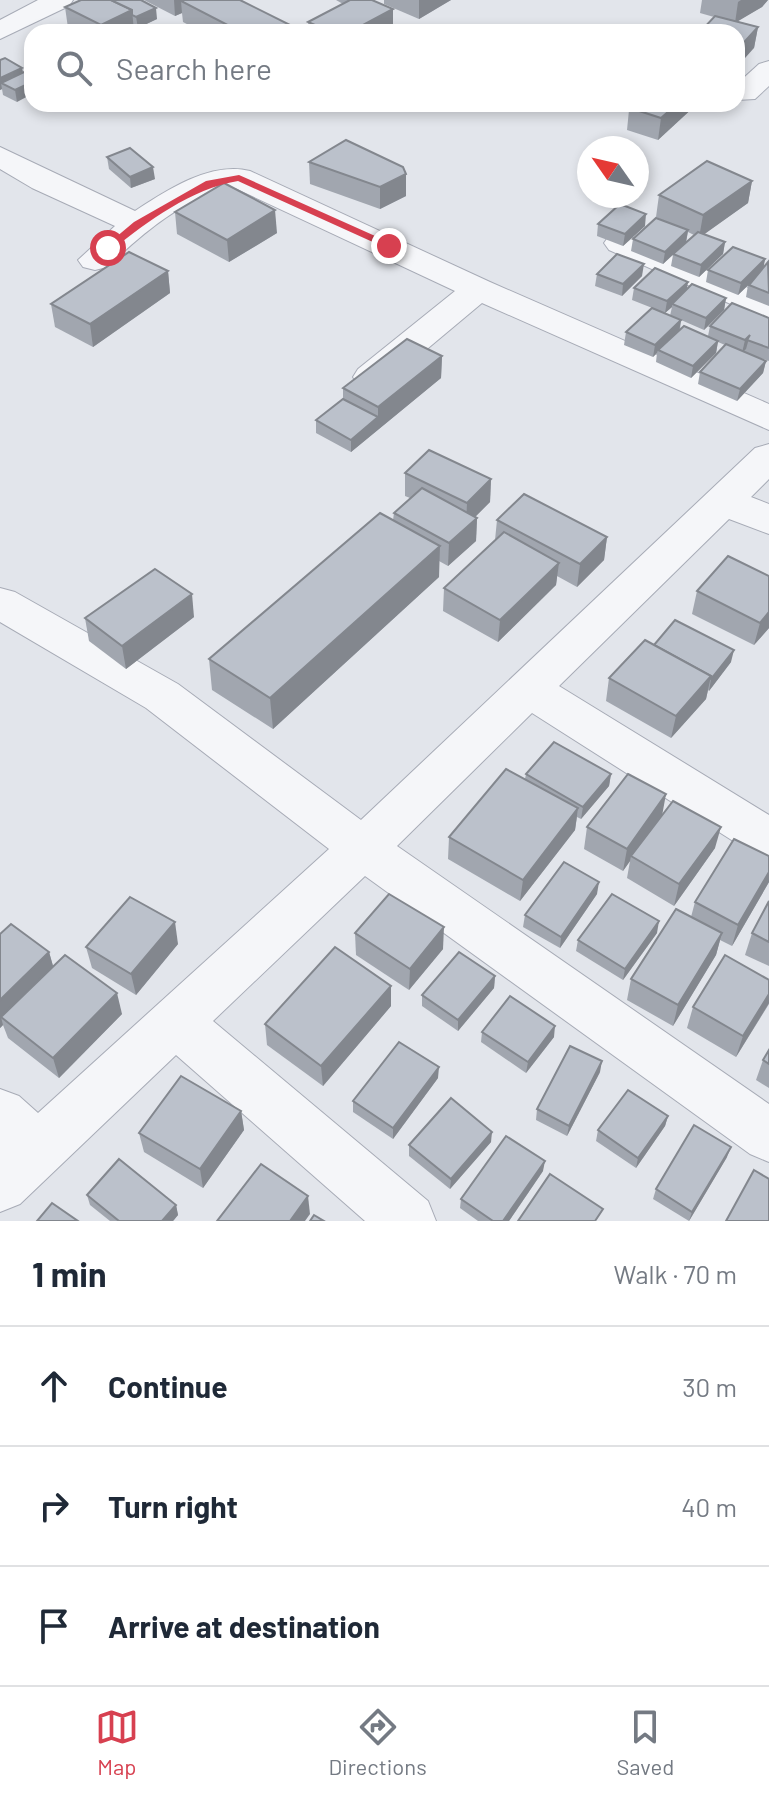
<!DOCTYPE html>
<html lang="en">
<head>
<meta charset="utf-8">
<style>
	body { margin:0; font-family:Barlow,sans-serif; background:#f6f6f7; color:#1f2937 }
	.compass { position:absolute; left:577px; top:136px; width:72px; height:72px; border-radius:50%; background:#fff; box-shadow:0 4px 12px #0003; rotate:304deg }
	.stop { position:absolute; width:24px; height:24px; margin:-18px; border:6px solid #d74050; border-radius:50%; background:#fff }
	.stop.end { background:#d74050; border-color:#fff; box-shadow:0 2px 8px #0008 }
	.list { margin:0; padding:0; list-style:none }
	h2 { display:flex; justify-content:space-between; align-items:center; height:104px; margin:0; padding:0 32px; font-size:34px }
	h2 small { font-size:26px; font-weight:400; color:#747a83 }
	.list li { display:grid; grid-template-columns:52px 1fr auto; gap:24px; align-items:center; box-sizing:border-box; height:120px; padding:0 32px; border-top:2px solid #e0e1e3 }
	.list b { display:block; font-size:30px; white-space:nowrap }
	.list em { font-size:26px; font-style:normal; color:#747a83 }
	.icon { flex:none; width:44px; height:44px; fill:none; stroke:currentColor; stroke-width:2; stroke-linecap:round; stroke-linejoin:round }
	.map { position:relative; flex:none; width:769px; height:1221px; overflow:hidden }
	.search { position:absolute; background:#fff; box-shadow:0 4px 12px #0003; left:24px; right:24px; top:24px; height:88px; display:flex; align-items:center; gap:20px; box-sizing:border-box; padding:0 28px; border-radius:24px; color:#747a83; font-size:30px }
	.sheet { height:464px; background:#fff }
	nav { display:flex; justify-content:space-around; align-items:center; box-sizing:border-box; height:112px; border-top:2px solid #e0e1e3; background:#fff; font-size:22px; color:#747a83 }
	nav a { display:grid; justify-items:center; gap:4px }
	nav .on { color:#d74050 }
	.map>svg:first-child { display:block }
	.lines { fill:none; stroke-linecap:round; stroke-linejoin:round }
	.minor-casing { stroke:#a7abb6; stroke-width:2 }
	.minor { fill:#f5f6f9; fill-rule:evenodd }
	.wall { fill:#a1a6af; fill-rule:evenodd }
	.shaded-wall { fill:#83878e }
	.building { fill:#bbc1cb; stroke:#83878e; stroke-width:2 }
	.route { fill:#d74050 }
</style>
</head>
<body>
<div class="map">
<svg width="769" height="1221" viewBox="0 0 769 1221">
	<rect width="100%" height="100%" fill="#e2e5eb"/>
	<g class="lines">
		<g class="minor-casing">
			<g id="minor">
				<polygon points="38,0 73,0 69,6 0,39 0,20"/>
				<polygon points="769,61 769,86 755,99 737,100 737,84 759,64"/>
				<path d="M 0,147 L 135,211 C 167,190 211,161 250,171 L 490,282 L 769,404 L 769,430 L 482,303 L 384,385 L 371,389 L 358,385 L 353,377 L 358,369 L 455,291 L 235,188 C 187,194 141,235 107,267 L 95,270 L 83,267 L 78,260 L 115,226 L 32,188 L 0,169 Z"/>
				<polygon points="621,233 769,297 769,321 609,250 604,243 609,236"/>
				<polygon points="769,444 769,479 751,497 769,504 769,534 729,519 559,686 769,815 769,859 752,853 532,713 397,846 769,1104 769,1162 750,1154 365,876 213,1021 428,1201 436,1221 365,1221 176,1055 20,1204 0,1212 0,1089 19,1096 38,1113 329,849 146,708 0,622 0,588 15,592 178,684 361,820 755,448"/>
			</g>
		</g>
		<use href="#minor" class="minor"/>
	</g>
	<g class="wall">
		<polygon points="81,0 157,19 138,28 134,26 134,30 148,32 76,32 68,28 65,7"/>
		<polygon points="144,0 240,0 304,32 202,32 183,22 182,13 175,16"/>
		<polygon points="336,0 372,0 393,30 390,32 309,32 308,22 343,4"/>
		<polygon points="384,0 451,0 419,19 384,4"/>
		<polygon points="702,0 768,0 762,7 737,21 758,27 754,48 714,17 700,13"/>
		<polygon points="32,45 32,60 30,59 28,48"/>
		<polygon points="0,60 22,68 23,72 17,102 3,95 2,89 0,90"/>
		<polygon points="608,104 697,104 658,140 627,130 629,110"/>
		<polygon points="107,157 155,179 131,188 109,169"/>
		<polygon points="309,162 406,196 380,209 310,184"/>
		<path d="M 752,181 L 748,203 L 704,234 L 725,242 L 723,254 L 699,277 L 671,266 L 673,255 L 663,264 L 631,251 L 633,239 L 666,222 L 656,217 L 659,195 ZM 688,232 L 694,235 L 686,242 Z"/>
		<polygon points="175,212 277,233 229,262 177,234"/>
		<polygon points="598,224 645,226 623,246 597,236"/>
		<polygon points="765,259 763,268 769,263 769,306 746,297 748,285 738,295 706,282 708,270"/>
		<polygon points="168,271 170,293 93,347 55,327 51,304"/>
		<polygon points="597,274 642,276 622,296 595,286"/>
		<polygon points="634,288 686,290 726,298 724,310 704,330 681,320 680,330 708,336 710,326 769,318 769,361 749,354 766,361 763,373 737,401 698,384 700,372 725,345 718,342 716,353 691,378 656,362 657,353 653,357 624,345 626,332 670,316 672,307 665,313 632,300"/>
		<polygon points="442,356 441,378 351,452 316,433 316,420 343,399 343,388"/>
		<polygon points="405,473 491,479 490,502 475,517 477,518 476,541 448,566 439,561 439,577 273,729 212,690 209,659 393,520 394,513 410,498 405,496"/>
		<polygon points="497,520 607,537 604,560 577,587 557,576 556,585 498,642 443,611 444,588 495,540"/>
		<polygon points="697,591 769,628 754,645 692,614"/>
		<polygon points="194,617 126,669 89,641 85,618"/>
		<polygon points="731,662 709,691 708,690 706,699 671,738 606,701 609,678"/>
		<polygon points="526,774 611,774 609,786 581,819 577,817 575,830 520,901 448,859 449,837 525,779"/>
		<polygon points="662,816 715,848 674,906 627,878 630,861 623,871 584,849 587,827"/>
		<polygon points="769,856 769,882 732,946 720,940 716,955 673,1026 627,1000 631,979 691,917 695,902"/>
		<polygon points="597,894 560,948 523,927 525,915"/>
		<polygon points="769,901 769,966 745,955 752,933"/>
		<polygon points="355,933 443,949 409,990 356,955"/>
		<polygon points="657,933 623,980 576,951 578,940"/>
		<polygon points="0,934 49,952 53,966 122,1014 59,1078 8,1038 3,1025 0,1028"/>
		<polygon points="178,944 136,995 92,968 86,947"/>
		<polygon points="495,976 494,988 458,1031 422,1006 422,995"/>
		<polygon points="769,980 769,1004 736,1057 687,1028 693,1007"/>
		<polygon points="391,986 391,1006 323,1086 267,1045 265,1024"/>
		<polygon points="482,1032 554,1037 526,1073 481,1042"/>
		<polygon points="769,1050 769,1088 756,1080 763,1060"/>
		<polygon points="600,1072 567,1136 536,1120 537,1109"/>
		<polygon points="438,1078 393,1139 353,1112 353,1101"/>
		<polygon points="241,1111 244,1130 203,1188 144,1152 139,1133"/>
		<polygon points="668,1116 665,1126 636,1168 596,1141 598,1130"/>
		<polygon points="491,1142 450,1189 409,1156 409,1145"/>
		<polygon points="727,1157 689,1221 653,1199 656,1189"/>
		<polygon points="543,1171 509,1221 478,1221 460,1208 461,1199"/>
		<polygon points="87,1195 176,1205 178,1215 173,1221 110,1221 90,1205"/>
	</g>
	<g class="shaded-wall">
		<polygon points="174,0 211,0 181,1 182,13 175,16"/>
		<polygon points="419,0 451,0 419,19"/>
		<polygon points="741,0 768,0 762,7 735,23 738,2"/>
		<polygon points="156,8 157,19 138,28 136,17"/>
		<polygon points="393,9 393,30 390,32 350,32"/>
		<polygon points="132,10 134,31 102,32 101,25"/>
		<polygon points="758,27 754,48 737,67 737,50"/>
		<polygon points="22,68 24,79 1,83 2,89 0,90 0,78"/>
		<polygon points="32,82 32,94 17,102 15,90"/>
		<polygon points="677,104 697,104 658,140 661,118"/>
		<polygon points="153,167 155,179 131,188 130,177"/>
		<polygon points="406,174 406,196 380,209 380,187"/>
		<polygon points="752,181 748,203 699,238 703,215"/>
		<polygon points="275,210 277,233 229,262 227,240"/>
		<polygon points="646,214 645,226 623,246 625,234"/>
		<polygon points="688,230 686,242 663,264 665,252"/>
		<polygon points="725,242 723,254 699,277 701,265"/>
		<polygon points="765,259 763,271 738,295 741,283"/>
		<polygon points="644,264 642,276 622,296 623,284"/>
		<polygon points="168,271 170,293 93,347 90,324"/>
		<polygon points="688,282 686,294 672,304 672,307 665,313 667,301"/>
		<polygon points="726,298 724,310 704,330 706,318"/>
		<polygon points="681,320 679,332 658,350 657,353 653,357 655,345"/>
		<polygon points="750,335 746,349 742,353 745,340"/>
		<polygon points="718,341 716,353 691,378 693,366"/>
		<polygon points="442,356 441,378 351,452 351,440 378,417 378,407"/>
		<polygon points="766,361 763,373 737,401 740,389"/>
		<polygon points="491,479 490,502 466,526 467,503"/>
		<polygon points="477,518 476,541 448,566 449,543"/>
		<polygon points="607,537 604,560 577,587 580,564"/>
		<polygon points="440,546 439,577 273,729 270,698"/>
		<polygon points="559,563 556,585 498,642 500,620"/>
		<polygon points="192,594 194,617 126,669 122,646"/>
		<polygon points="769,612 769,628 754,645 760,623"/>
		<polygon points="734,650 731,662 709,691 711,679"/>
		<polygon points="711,676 706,699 671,738 676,716"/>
		<polygon points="611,774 609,786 581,819 583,807"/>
		<polygon points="666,794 662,816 631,856 630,861 623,871 627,849"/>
		<polygon points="578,808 575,830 520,901 523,880"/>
		<polygon points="721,827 715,848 674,906 679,884"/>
		<polygon points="769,872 769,882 732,946 738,925"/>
		<polygon points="599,882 597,894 560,948 561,937"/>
		<polygon points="659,921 657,933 623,980 625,969"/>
		<polygon points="175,922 178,944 136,995 131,974"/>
		<polygon points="444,927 443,949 409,990 410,969"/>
		<polygon points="722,933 716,955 673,1026 678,1005"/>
		<polygon points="49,952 55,973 1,1017 3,1025 0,1028 0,1000"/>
		<polygon points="495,976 494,988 458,1031 458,1020"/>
		<polygon points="391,986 391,1006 323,1086 321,1066"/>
		<polygon points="117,993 122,1014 59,1078 53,1058"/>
		<polygon points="769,994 769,1003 736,1057 743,1036"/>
		<polygon points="555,1026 554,1037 526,1073 528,1062"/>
		<polygon points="602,1061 600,1072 567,1136 569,1126"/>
		<polygon points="439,1067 438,1078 393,1139 393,1128"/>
		<polygon points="241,1111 244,1130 203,1188 200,1169"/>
		<polygon points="668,1116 665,1126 636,1168 638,1158"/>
		<polygon points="492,1132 491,1142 450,1189 451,1179"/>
		<polygon points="731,1147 727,1157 689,1221 692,1212"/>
		<polygon points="545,1161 543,1171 509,1221 503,1221"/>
		<polygon points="308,1196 310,1214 305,1221 290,1221"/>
		<polygon points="176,1205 178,1215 173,1221 162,1221"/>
	</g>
	<g class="building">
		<polygon points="81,0 111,0 132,10 101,25 65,7"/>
		<polygon points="111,0 141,0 156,8 136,17 132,15 132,10"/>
		<polygon points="184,0 240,0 304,32 241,32 181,1"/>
		<polygon points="350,0 372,0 393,9 350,32 331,32 308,22"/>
		<polygon points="715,16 758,27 737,50 737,32 700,32"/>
		<polygon points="140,28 148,32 130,32"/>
		<polygon points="5,58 22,68 0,78 0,60"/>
		<polygon points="24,72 32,76 32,82 15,90 1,83"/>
		<polygon points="634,104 677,104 661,118 630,108"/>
		<polygon points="346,140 403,167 406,174 380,187 309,162"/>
		<polygon points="130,148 153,167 130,177 107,157"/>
		<polygon points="707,161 752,181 703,215 659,195"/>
		<polygon points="224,183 275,210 227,240 175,212"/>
		<polygon points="620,204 646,214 625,234 598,224"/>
		<polygon points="656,218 688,230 665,252 633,239"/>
		<polygon points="698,232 725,242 701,265 673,254"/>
		<polygon points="733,247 765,259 741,283 708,270"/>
		<polygon points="129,252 168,271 90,324 51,304"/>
		<polygon points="617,254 644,264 623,284 597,274"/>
		<polygon points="768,262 769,293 749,285"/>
		<polygon points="655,268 688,282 667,301 634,288"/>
		<polygon points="692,284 726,298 706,318 672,304"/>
		<polygon points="732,303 769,318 769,348 747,340 750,335 745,340 710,326"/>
		<polygon points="652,308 681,320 655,345 626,332"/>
		<polygon points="684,326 718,341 693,366 658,350"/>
		<polygon points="407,339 442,356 378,407 343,388"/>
		<polygon points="726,344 766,361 740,389 700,372"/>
		<polygon points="343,399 378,417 351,440 316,420"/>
		<polygon points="429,450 491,479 467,503 405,473"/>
		<polygon points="422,488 477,518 449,543 394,513"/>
		<polygon points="524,494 607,537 580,564 497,520"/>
		<polygon points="380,513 440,546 270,698 209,659"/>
		<polygon points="504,532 559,563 500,620 444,588"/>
		<polygon points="728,556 769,576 769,612 760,623 697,591"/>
		<polygon points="155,569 192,594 122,646 85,618"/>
		<polygon points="675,620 734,650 711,679 710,678 711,676 654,645"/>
		<polygon points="645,640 711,676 676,716 609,678"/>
		<polygon points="554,742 611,774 583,807 526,774"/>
		<polygon points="506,769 578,808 523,880 449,837"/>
		<polygon points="628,774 666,794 627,849 587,827"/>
		<polygon points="673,801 721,827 679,884 631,856"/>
		<polygon points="734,839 769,856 769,872 738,925 695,902"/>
		<polygon points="564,862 599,882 561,937 525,915"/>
		<polygon points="389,894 444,927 410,969 355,933"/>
		<polygon points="612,894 659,921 625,969 578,940"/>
		<polygon points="130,897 175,922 131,974 86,947"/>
		<polygon points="769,901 769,942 752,933"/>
		<polygon points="676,909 722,933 678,1005 631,979"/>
		<polygon points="11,924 49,952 0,1000 0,934"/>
		<polygon points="335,947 391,986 321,1066 265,1024"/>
		<polygon points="459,952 495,976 458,1020 422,995"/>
		<polygon points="65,955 117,993 53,1058 1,1017"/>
		<polygon points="725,955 769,980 769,994 743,1036 693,1007"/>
		<polygon points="510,996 555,1026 528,1062 482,1032"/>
		<polygon points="399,1042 439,1067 393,1128 353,1101"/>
		<polygon points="570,1046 602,1061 569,1126 537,1109"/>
		<polygon points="769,1050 769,1064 763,1060"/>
		<polygon points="181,1076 241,1111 200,1169 139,1133"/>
		<polygon points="628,1090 668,1116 638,1158 598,1130"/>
		<polygon points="451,1098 492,1132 451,1179 409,1145"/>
		<polygon points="694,1125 731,1147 692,1212 656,1189"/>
		<polygon points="506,1136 545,1161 503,1221 493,1221 461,1199"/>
		<polygon points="119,1159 176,1205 162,1221 119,1221 87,1195"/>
		<polygon points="261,1164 308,1196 290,1221 217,1221"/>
		<polygon points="754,1170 769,1179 769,1221 726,1221"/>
		<polygon points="550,1174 603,1209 595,1221 518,1221"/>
		<polygon points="52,1203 78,1221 37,1221"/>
		<polygon points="314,1215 324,1221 310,1221"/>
	</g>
	<path class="route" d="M 239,175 L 393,244 L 394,246 L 386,248 L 238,181 C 191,189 148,221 112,250 L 103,248 L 134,222 L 206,181 Z"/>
</svg>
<svg class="compass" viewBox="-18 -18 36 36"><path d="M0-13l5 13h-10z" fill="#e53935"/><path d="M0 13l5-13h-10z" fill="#747a83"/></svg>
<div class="stop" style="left:108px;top:248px"></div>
<div class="stop end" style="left:389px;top:246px"></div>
<div class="search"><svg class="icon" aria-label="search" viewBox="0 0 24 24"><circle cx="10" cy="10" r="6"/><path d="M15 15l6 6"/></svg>Search here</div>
</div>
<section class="sheet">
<h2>1 min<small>Walk · 70 m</small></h2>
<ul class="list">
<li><svg class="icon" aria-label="ahead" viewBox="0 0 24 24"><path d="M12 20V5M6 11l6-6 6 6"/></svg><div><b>Continue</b></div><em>30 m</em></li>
<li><svg class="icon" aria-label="right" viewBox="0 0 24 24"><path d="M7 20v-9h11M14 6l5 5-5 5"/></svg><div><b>Turn right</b></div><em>40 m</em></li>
<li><svg class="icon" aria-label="arrive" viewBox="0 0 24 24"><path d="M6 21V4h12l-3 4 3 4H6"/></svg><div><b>Arrive at destination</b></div></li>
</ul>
</section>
<nav>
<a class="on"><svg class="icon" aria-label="map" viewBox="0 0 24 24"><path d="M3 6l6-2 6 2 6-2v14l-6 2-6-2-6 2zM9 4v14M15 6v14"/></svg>Map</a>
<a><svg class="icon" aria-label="directions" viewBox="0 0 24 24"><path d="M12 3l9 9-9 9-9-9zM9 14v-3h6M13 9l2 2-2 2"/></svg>Directions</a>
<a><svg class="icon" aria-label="saved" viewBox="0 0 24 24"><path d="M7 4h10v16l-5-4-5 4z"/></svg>Saved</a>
</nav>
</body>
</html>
